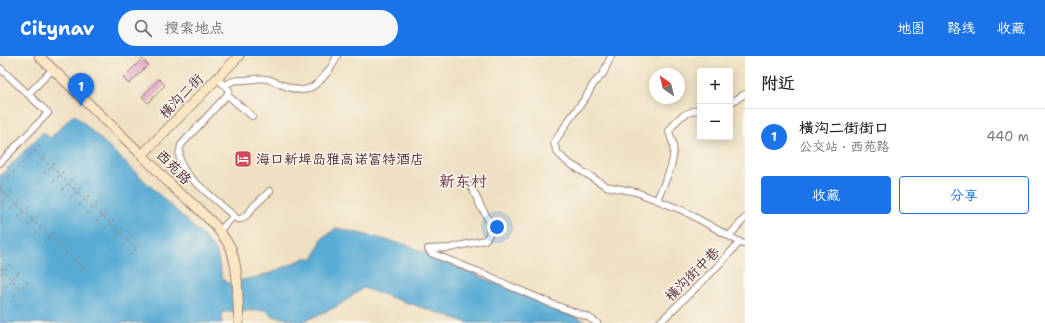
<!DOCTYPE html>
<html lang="zh">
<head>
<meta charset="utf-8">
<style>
	body { margin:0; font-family:"Shantell Sans","LXGW WenKai TC",sans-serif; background:#f6f6f6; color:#202124 }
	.controls { position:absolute; right:12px; top:12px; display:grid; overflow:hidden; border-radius:4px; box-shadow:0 2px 10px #0003 }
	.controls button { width:36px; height:36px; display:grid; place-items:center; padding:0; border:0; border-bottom:1px solid #e0e0e0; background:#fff; color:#202124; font:20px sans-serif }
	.compass { position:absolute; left:649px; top:12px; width:36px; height:36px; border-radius:50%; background:#fff; box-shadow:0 2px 10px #0003; rotate:325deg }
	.you { position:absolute; left:497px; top:171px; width:14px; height:14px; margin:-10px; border:3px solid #fff; border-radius:50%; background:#1a73e8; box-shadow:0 0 0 6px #1a73e833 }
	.badge { display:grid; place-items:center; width:26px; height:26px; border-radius:50%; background:#1a73e8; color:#fff; font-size:13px; font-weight:700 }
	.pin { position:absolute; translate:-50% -33px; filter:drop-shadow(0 1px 2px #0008) }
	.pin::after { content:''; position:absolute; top:21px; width:14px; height:12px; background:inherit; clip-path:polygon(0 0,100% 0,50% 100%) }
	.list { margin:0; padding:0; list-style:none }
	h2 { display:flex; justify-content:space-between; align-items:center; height:52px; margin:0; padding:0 16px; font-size:17px }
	h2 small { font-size:13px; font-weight:400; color:#757577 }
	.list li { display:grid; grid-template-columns:26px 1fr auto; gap:12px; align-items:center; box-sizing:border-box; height:56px; padding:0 16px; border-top:1px solid #e0e0e0 }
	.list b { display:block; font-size:15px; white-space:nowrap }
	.list p { margin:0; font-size:13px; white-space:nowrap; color:#757577 }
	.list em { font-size:13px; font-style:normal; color:#757577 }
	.actions { display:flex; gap:8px; padding:12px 16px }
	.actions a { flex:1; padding:9px 0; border:1px solid #1a73e8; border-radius:4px; text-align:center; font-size:14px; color:#1a73e8 }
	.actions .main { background:#1a73e8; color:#fff }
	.icon { flex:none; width:22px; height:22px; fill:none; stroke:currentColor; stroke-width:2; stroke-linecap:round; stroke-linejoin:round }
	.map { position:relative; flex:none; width:745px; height:267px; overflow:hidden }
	header { display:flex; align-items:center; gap:24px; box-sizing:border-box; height:56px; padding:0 20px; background:#1a73e8; color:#fff }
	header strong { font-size:19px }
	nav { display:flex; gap:22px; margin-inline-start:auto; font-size:14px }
	.search { width:280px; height:36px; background:#f6f6f6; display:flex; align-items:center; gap:10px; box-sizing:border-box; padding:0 14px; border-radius:22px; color:#757577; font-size:15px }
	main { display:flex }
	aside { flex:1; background:#fff }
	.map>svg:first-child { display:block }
	.water { fill:#59abd4; stroke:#526580 }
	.building { fill:#dfa2c5 }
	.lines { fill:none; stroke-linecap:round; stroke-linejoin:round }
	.street-casing { stroke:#9c8076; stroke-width:8 }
	.secondary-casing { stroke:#9c8076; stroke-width:11 }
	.path { stroke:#9c8076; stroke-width:1; stroke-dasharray:3 3; stroke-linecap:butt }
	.street { stroke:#fff; stroke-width:6 }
	.secondary { stroke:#fbe6c4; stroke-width:9 }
	.labels { text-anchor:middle; stroke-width:3; stroke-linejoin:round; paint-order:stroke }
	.street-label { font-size:14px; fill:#4a1f2b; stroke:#fbf7ec }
	.poi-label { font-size:14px; fill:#4a1f2b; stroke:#fbf7ec; text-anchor:start }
	.quarter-label { font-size:16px; font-weight:bold; fill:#7e4d61; stroke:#fbf7ec }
</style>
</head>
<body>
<header>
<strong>Citynav</strong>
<div class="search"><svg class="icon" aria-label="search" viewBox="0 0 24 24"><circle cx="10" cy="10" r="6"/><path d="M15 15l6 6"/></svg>搜索地点</div>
<nav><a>地图</a><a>路线</a><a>收藏</a></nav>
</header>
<main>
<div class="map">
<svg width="745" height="267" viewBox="0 0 745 267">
	<rect width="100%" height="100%" fill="#fbf7ec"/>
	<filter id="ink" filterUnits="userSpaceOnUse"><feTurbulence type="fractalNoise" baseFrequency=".025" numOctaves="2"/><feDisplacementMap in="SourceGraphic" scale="8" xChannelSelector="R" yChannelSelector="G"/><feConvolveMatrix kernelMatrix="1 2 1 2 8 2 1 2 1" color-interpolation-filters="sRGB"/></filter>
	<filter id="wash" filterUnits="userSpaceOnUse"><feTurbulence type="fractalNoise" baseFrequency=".012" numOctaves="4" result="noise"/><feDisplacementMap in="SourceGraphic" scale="16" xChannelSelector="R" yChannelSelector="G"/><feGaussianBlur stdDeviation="0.9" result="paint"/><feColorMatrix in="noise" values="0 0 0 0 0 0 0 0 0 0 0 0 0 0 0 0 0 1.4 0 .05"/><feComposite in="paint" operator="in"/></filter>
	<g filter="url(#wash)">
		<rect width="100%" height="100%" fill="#efe0c1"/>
		<polygon class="water" points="74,58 202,179 217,197 222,222 227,227 258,221 273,216 305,202 314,202 322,182 337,172 407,189 589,267 469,267 363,232 338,250 302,266 272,260 266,254 222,256 222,267 0,267 0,120 43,76 50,82"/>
		<g id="blocks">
			<g class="building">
				<polygon points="142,3 148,9 129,28 123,22"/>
				<polygon points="159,23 165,29 148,47 142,41"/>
			</g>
		</g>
	</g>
	<g filter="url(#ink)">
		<use href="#blocks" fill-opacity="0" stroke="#9c8076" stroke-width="1"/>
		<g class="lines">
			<g class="street-casing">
				<g id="street">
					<polyline points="611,0 603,18 594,27 586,41 569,64 554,87 557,96 567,106 606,130 636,136 657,144 684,155 745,189"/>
					<polyline points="0,12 48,57 0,107"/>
					<path d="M 218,23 L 229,34 L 227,39 L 181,89 C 178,98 179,106 184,113 C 188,120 195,126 201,131 C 212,141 223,151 234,160 L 219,175"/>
					<path d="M 225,29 C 228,28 230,26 233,25 C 237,24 242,24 246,24 C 256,23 263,21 273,25 C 281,28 294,35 303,34 C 317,33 332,12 337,0"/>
					<polyline points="28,38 53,13"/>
					<polyline points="227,39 252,60"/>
					<polyline points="730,47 745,38"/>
					<polyline points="471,130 481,151 487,161 490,169 489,179 485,184 450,192 428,193 431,197 489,220 510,230 552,248 588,261 597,267"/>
					<path d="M 657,144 C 664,125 676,109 673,88 C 672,84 670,79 669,75 C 679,60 683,58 700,53"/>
					<polyline points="234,160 237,163 241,163 248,158 253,151 270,135"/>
					<polyline points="729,180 745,162"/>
					<polyline points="659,267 713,215 740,186"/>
				</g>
			</g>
			<g class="secondary-casing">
				<g id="secondary">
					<polyline points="39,0 142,99 178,136 192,147 215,169 225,183 231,192 235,208 237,222 239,267"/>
					<polyline points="142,99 239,0"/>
				</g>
			</g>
			<g class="path">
				<polyline points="34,94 136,192"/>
				<polyline points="36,109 49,96"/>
				<polyline points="44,118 57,104"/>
				<polyline points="53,126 66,113"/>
				<polyline points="0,130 40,89"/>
				<polyline points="0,132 84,213"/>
				<polyline points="62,134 74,121"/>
				<polyline points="70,142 83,129"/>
				<polyline points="2,146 14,133"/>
				<polyline points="79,150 91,137"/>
				<polyline points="10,154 23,141"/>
				<polyline points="87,158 100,145"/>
				<polyline points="18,162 31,149"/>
				<polyline points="96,166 108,154"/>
				<polyline points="27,170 40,157"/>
				<polyline points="104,174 116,161"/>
				<polyline points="35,178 48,165"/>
				<polyline points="113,183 125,170"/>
				<polyline points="44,186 57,173"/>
				<polyline points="122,191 133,178"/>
				<polyline points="52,195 65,181"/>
				<polyline points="130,199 142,187"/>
				<polyline points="0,201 1,199"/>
				<polyline points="61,203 73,190"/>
				<polyline points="69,211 82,198"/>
				<polyline points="0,212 21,233"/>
				<polyline points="0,218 10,208"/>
				<polyline points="79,219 90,206"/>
				<polyline points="5,232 19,216"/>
				<polyline points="14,240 28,225"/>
			</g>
			<use href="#street" class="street"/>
			<use href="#secondary" class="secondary"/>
		</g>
	</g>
	<defs>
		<g id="hotel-square" transform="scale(0.9)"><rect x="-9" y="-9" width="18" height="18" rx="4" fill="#d1495b" stroke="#fbf7ec"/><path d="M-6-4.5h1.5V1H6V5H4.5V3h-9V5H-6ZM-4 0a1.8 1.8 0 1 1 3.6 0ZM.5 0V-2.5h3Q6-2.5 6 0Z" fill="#fff"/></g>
	</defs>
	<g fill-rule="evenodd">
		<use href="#hotel-square" x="243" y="103"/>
	</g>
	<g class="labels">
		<g class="street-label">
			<text transform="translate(181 40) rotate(-46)" y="5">横沟二街</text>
			<text transform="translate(174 111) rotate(45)" y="5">西苑路</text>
			<text transform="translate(692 218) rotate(-45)" y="5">横沟街中巷</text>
		</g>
		<g class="poi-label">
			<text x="256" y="108">海口新埠岛雅高诺富特酒店</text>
		</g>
		<g class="quarter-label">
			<text x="463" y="131">新东村</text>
		</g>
	</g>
</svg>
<div class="controls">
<button>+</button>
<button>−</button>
</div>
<svg class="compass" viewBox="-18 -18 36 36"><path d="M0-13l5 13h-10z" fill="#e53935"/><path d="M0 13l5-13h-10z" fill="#757577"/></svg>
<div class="you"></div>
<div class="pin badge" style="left:81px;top:50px">1</div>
</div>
<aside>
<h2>附近<small></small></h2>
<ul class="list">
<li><span class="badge">1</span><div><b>横沟二街街口</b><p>公交站 · 西苑路</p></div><em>440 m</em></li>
</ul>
<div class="actions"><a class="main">收藏</a><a>分享</a></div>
</aside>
</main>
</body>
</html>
